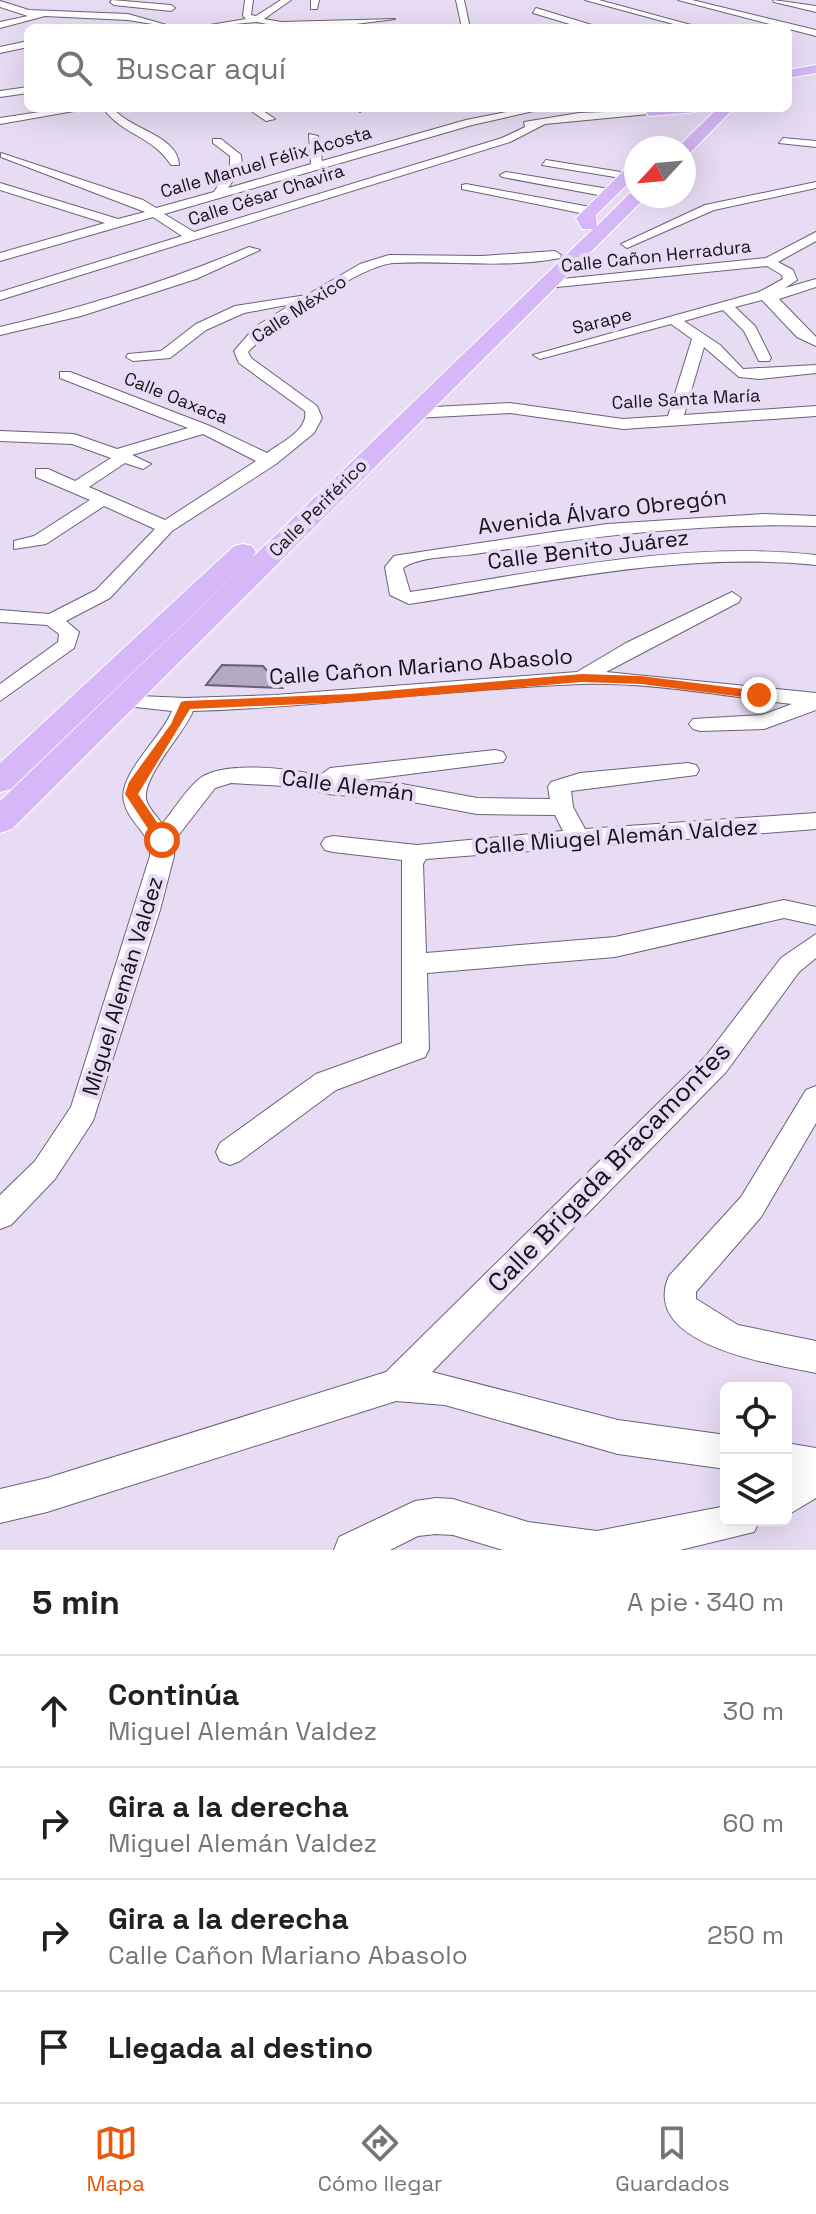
<!DOCTYPE html>
<html lang="es">
<head>
<meta charset="utf-8">
<style>
	body { margin:0; font-family:"Space Grotesk",sans-serif; background:#f2f2f2; color:#202124 }
	.controls { position:absolute; right:24px; bottom:24px; display:grid; overflow:hidden; border-radius:12px; box-shadow:0 8px 32px #0002 }
	.controls button { width:72px; height:72px; display:grid; place-items:center; padding:0; border:0; border-bottom:2px solid #e0e0e0; background:#fff; color:#202124; font:40px sans-serif }
	.compass { position:absolute; left:624px; top:136px; width:72px; height:72px; border-radius:50%; background:#fff; box-shadow:0 8px 32px #0002; rotate:244deg }
	.stop { position:absolute; width:24px; height:24px; margin:-18px; border:6px solid #ea580c; border-radius:50%; background:#fff }
	.stop.end { background:#ea580c; border-color:#fff; box-shadow:0 2px 8px #0008 }
	.list { margin:0; padding:0; list-style:none }
	h2 { display:flex; justify-content:space-between; align-items:center; height:104px; margin:0; padding:0 32px; font-size:34px }
	h2 small { font-size:26px; font-weight:400; color:#757577 }
	.list li { display:grid; grid-template-columns:52px 1fr auto; gap:24px; align-items:center; box-sizing:border-box; height:112px; padding:0 32px; border-top:2px solid #e0e0e0 }
	.list b { display:block; font-size:30px; white-space:nowrap }
	.list p { margin:0; font-size:26px; white-space:nowrap; color:#757577 }
	.list em { font-size:26px; font-style:normal; color:#757577 }
	.icon { flex:none; width:44px; height:44px; fill:none; stroke:currentColor; stroke-width:2; stroke-linecap:round; stroke-linejoin:round }
	.map { position:relative; flex:none; width:816px; height:1550px; overflow:hidden }
	.search { position:absolute; background:#fff; box-shadow:0 8px 32px #0002; left:24px; right:24px; top:24px; height:88px; display:flex; align-items:center; gap:20px; box-sizing:border-box; padding:0 28px; border-radius:12px; color:#757577; font-size:30px }
	.sheet { height:552px; background:#fff }
	nav { display:flex; justify-content:space-around; align-items:center; box-sizing:border-box; height:112px; border-top:2px solid #e0e0e0; background:#fff; font-size:22px; color:#757577 }
	nav a { display:grid; justify-items:center; gap:4px }
	nav .on { color:#ea580c }
	.map>svg:first-child { display:block }
	.building { fill:#b4aac1; stroke:#6a6075; stroke-width:2 }
	.lines { fill:none; stroke-linecap:round; stroke-linejoin:round }
	.minor-casing { stroke:#6c6277; stroke-width:2 }
	.highway-casing { stroke:#fff; stroke-width:2 }
	.minor { fill:#fff; fill-rule:evenodd }
	.highway { fill:#d6b7f7; fill-rule:evenodd }
	.route { fill:#ea580c }
	.labels { text-anchor:middle; stroke-width:8; stroke-linejoin:round; paint-order:stroke }
	.far-street-label { font-size:18px; fill:#16121a; stroke:#e7dcf4 }
	.street-label { font-size:22px; fill:#16121a; stroke:#e7dcf4 }
	.near-street-label { font-size:26px; fill:#16121a; stroke:#e7dcf4 }
</style>
</head>
<body>
<div class="map">
<svg width="816" height="1550" viewBox="0 0 816 1550">
	<rect width="100%" height="100%" fill="#e7dcf4"/>
	<polygon class="building" points="222,665 263,666 282,688 206,685"/>
	<g class="lines">
		<g class="minor-casing">
			<g id="minor">
				<polygon points="112,0 171,5 175,8 171,11 114,5 110,2"/>
				<polygon points="245,0 253,0 251,15 256,16 281,0 291,0 264,19 281,22 395,19 324,28 281,27 257,22 192,28 246,19 243,16"/>
				<polygon points="311,0 319,0 317,9 311,9"/>
				<polygon points="456,0 464,0 470,28 462,28"/>
				<polygon points="585,0 599,0 702,28 688,28"/>
				<polygon points="678,0 692,0 816,30 816,36"/>
				<polygon points="773,0 816,6 816,12 774,2"/>
				<polygon points="0,1 29,10 128,14 177,28 128,20 45,16 0,28 0,22 28,16 0,7"/>
				<polygon points="536,8 595,26 596,28 583,28 533,13"/>
				<polygon points="28,41 28,47 0,53 0,47"/>
				<polygon points="28,87 28,93 0,97 0,91"/>
				<polygon points="66,108 91,108 0,124 0,118"/>
				<path d="M 103,108 L 113,108 C 130,130 178,135 179,165 L 171,165 C 152,135 123,136 103,108 Z"/>
				<polygon points="247,108 259,108 275,119 266,121"/>
				<polygon points="354,108 364,108 365,109 360,112"/>
				<polygon points="526,108 547,108 472,125 164,214 194,232 502,138 525,127 524,122 579,113 654,110 659,113 545,124 510,142 0,300 0,292 182,236 153,217 0,261 0,253 105,223 0,190 0,183 118,219 145,212 1,157 1,153 143,200 156,208 214,192 230,167 230,156 213,143 213,139 221,139 241,155 242,167 228,188 311,164 309,134 318,136 322,161 466,120"/>
				<polygon points="783,138 816,141 816,147 779,143"/>
				<polygon points="546,160 627,173 633,176 627,179 542,165"/>
				<polygon points="506,172 609,189 615,193 609,197 502,177 500,175"/>
				<polygon points="816,182 816,188 714,210 627,248 621,244 705,205"/>
				<polygon points="466,184 590,207 596,211 590,215 462,189 462,185"/>
				<polygon points="816,232 816,241 778,262 793,270 797,280 785,288 816,279 816,287 779,299 816,337 816,346 797,337 762,300 735,307 755,326 771,358 769,361 759,361 744,331 723,310 684,321 720,345 743,369 816,365 816,373 760,379 739,377 704,347 684,415 816,406 816,416 623,429 510,413 415,418 407,413 415,408 510,403 623,419 668,416 692,339 671,324 540,359 533,355 759,292 783,279 782,275 767,266 547,288 542,287 542,281 766,258"/>
				<path d="M 249,247 L 260,250 L 196,279 L 81,316 L 0,335 L 0,327 C 86,307 168,281 249,247 Z"/>
				<path d="M 555,251 L 561,255 L 560,258 C 505,269 449,260 394,263 C 361,265 271,327 248,352 L 251,358 L 317,406 L 322,418 L 314,433 L 276,464 L 172,531 L 110,598 L 66,621 L 79,632 L 74,648 L 0,701 L 0,684 L 58,642 L 59,634 L 47,625 L 0,622 L 0,610 L 49,614 L 96,590 L 155,529 L 104,506 L 46,544 L 14,549 L 14,541 L 34,536 L 90,500 L 36,477 L 36,469 L 48,469 L 75,481 L 111,458 L 72,444 L 0,441 L 0,431 L 74,434 L 117,449 L 188,428 L 60,378 L 60,372 L 70,372 L 210,426 L 267,453 C 280,443 309,430 305,411 L 239,363 L 234,351 L 255,327 L 292,304 L 244,313 L 206,330 L 170,358 L 133,361 L 126,357 L 128,354 L 161,351 L 196,324 L 235,306 L 307,295 L 360,264 L 389,255 L 482,256 ZM 203,434 L 256,461 L 165,520 L 89,487 L 125,463 L 143,469 L 151,464 L 132,455 Z"/>
				<path d="M 764,514 L 816,516 L 816,526 C 701,522 589,537 475,554 C 455,557 419,556 403,568 L 410,592 C 543,572 681,540 816,555 L 816,565 C 681,551 542,583 409,604 L 390,595 L 385,567 L 394,556 L 400,555 L 607,524 Z"/>
				<path d="M 732,592 L 741,598 L 739,602 L 606,672 L 816,693 L 816,710 L 764,729 L 700,731 L 693,729 L 689,724 L 693,719 L 762,715 L 792,704 C 723,696 651,682 581,684 C 451,689 322,707 193,711 C 184,734 138,781 147,802 C 150,810 158,817 162,824 C 174,810 184,792 198,780 C 219,760 293,768 319,776 L 330,768 L 495,750 L 503,752 L 506,757 L 503,762 L 355,781 L 402,784 L 477,798 L 550,799 L 548,787 L 551,782 L 580,773 L 688,763 L 696,765 L 699,770 L 696,775 L 571,791 L 573,807 L 585,829 L 816,813 L 816,829 L 426,859 L 423,864 L 426,953 L 615,937 L 784,900 L 816,907 L 816,925 L 784,918 L 615,957 L 427,973 L 429,1049 L 425,1057 L 336,1090 L 240,1161 L 230,1165 L 220,1161 L 216,1152 L 220,1143 L 316,1074 L 402,1043 L 402,860 L 333,852 L 325,850 L 321,844 L 325,838 L 333,836 L 417,845 L 563,831 L 555,815 L 477,814 L 402,800 L 327,794 L 303,787 L 231,783 L 215,788 L 174,841 L 174,856 L 160,910 L 93,1121 L 55,1179 L 11,1225 L 0,1229 L 0,1195 L 35,1161 L 71,1107 L 150,856 C 151,832 129,824 124,802 C 117,775 162,737 172,711 L 117,705 L 114,700 L 117,695 L 185,698 L 275,695 L 577,672 L 626,643 Z"/>
				<polygon points="816,934 816,958 799,972 726,1072 432,1372 618,1420 726,1435 726,1469 618,1454 445,1405 396,1401 47,1512 0,1523 0,1489 47,1478 386,1372 706,1056 781,958"/>
				<path d="M 816,1086 L 816,1123 L 761,1217 L 696,1292 L 696,1299 L 738,1325 L 816,1341 L 816,1373 C 772,1364 639,1345 669,1276 L 741,1197 L 806,1090 Z"/>
				<polygon points="786,1443 816,1448 816,1498 786,1516"/>
				<polygon points="436,1498 453,1499 528,1522 597,1531 726,1506 726,1520 760,1520 754,1532 680,1550 503,1550 453,1535 436,1534 418,1536 390,1550 334,1550 339,1537 415,1501"/>
			</g>
		</g>
		<g class="highway-casing">
			<g id="highway">
				<polygon points="816,65 816,73 788,78 788,70"/>
				<polygon points="654,108 703,108 696,112 649,116 646,113"/>
				<polygon points="718,108 734,108 690,153 684,155 684,148 678,147"/>
				<polygon points="636,162 636,176 596,215 597,226 631,192 646,196 643,200 12,829 0,833 0,801 593,229 582,229 576,218 630,164"/>
				<polygon points="243,544 252,546 256,552 252,558 11,789 0,792 0,763 234,546"/>
			</g>
		</g>
		<use href="#minor" class="minor"/>
		<use href="#highway" class="highway"/>
	</g>
	<polygon class="route" points="582,674 641,676 759,691 765,695 759,699 641,684 582,682 349,702 190,709 138,794 167,837 167,844 158,844 125,794 129,782 171,724 181,702 185,701 349,694"/>
	<g class="labels">
		<g class="far-street-label">
			<text transform="translate(266 162) rotate(-16)" y="6">Calle Manuel Félix Acosta</text>
			<text transform="translate(266 195) rotate(-18)" y="6">Calle César Chavira</text>
			<text transform="translate(656 256) rotate(-6)" y="6">Calle Cañon Herradura</text>
			<text transform="translate(299 309) rotate(-33)" y="6">Calle México</text>
			<text transform="translate(602 321) rotate(-14)" y="6">Sarape</text>
			<text transform="translate(176 398) rotate(22)" y="6">Calle Oaxaca</text>
			<text transform="translate(686 399) rotate(-3)" y="6">Calle Santa María</text>
			<text transform="translate(318 508) rotate(-45)" y="6">Calle Periférico</text>
		</g>
		<g class="street-label">
			<text transform="translate(602 511) rotate(-7)" y="8">Avenida Álvaro Obregón</text>
			<text transform="translate(588 549) rotate(-7)" y="8">Calle Benito Juárez</text>
			<text transform="translate(421 666) rotate(-4)" y="8">Calle Cañon Mariano Abasolo</text>
			<text transform="translate(348 785) rotate(7)" y="8">Calle Alemán</text>
			<text transform="translate(616 836) rotate(-4)" y="8">Calle Miugel Alemán Valdez</text>
			<text transform="translate(122 986) rotate(-73)" y="8">Miguel Alemán Valdez</text>
		</g>
		<g class="near-street-label">
			<text transform="translate(609 1167) rotate(-46)" y="9">Calle Brigada Bracamontes</text>
		</g>
	</g>
</svg>
<div class="controls">
<button><svg class="icon" aria-label="locate" viewBox="0 0 24 24"><circle cx="12" cy="12" r="6"/><path d="M12 2v4M12 18v4M2 12h4M18 12h4"/></svg></button>
<button><svg class="icon" aria-label="layers" viewBox="0 0 24 24"><path d="M12 4l9 5-9 5-9-5zM3 14l9 5 9-5"/></svg></button>
</div>
<svg class="compass" viewBox="-18 -18 36 36"><path d="M0-13l5 13h-10z" fill="#e53935"/><path d="M0 13l5-13h-10z" fill="#757577"/></svg>
<div class="stop" style="left:162px;top:840px"></div>
<div class="stop end" style="left:759px;top:695px"></div>
<div class="search"><svg class="icon" aria-label="search" viewBox="0 0 24 24"><circle cx="10" cy="10" r="6"/><path d="M15 15l6 6"/></svg>Buscar aquí</div>
</div>
<section class="sheet">
<h2>5 min<small>A pie · 340 m</small></h2>
<ul class="list">
<li><svg class="icon" aria-label="ahead" viewBox="0 0 24 24"><path d="M12 20V5M6 11l6-6 6 6"/></svg><div><b>Continúa</b><p>Miguel Alemán Valdez</p></div><em>30 m</em></li>
<li><svg class="icon" aria-label="right" viewBox="0 0 24 24"><path d="M7 20v-9h11M14 6l5 5-5 5"/></svg><div><b>Gira a la derecha</b><p>Miguel Alemán Valdez</p></div><em>60 m</em></li>
<li><svg class="icon" aria-label="right" viewBox="0 0 24 24"><path d="M7 20v-9h11M14 6l5 5-5 5"/></svg><div><b>Gira a la derecha</b><p>Calle Cañon Mariano Abasolo</p></div><em>250 m</em></li>
<li><svg class="icon" aria-label="arrive" viewBox="0 0 24 24"><path d="M6 21V4h12l-3 4 3 4H6"/></svg><div><b>Llegada al destino</b></div></li>
</ul>
</section>
<nav>
<a class="on"><svg class="icon" aria-label="map" viewBox="0 0 24 24"><path d="M3 6l6-2 6 2 6-2v14l-6 2-6-2-6 2zM9 4v14M15 6v14"/></svg>Mapa</a>
<a><svg class="icon" aria-label="directions" viewBox="0 0 24 24"><path d="M12 3l9 9-9 9-9-9zM9 14v-3h6M13 9l2 2-2 2"/></svg>Cómo llegar</a>
<a><svg class="icon" aria-label="saved" viewBox="0 0 24 24"><path d="M7 4h10v16l-5-4-5 4z"/></svg>Guardados</a>
</nav>
</body>
</html>
